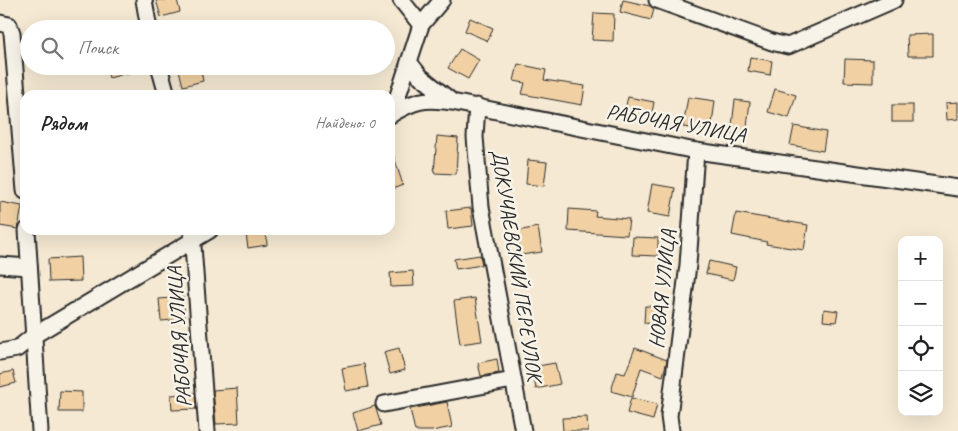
<!DOCTYPE html>
<html lang="ru">
<head>
<meta charset="utf-8">
<style>
	body { margin:0; font-family:Caveat,sans-serif; background:#f2f2f2; color:#222 }
	.controls { position:absolute; right:15px; bottom:15px; display:grid; overflow:hidden; border-radius:10px; box-shadow:0 5px 20px #0002 }
	.controls button { width:45px; height:45px; display:grid; place-items:center; padding:0; border:0; border-bottom:1px solid #e0e0e0; background:#fff; color:#222; font:25px sans-serif }
	.list { margin:0; padding:0; list-style:none }
	h2 { display:flex; justify-content:space-between; align-items:center; height:65px; margin:0; padding:0 20px; font-size:21px }
	h2 small { font-size:16px; font-weight:400; color:#767676 }
	.icon { flex:none; width:28px; height:28px; fill:none; stroke:currentColor; stroke-width:2; stroke-linecap:round; stroke-linejoin:round }
	.map { position:relative; flex:none; width:958px; height:431px; overflow:hidden }
	.search { position:absolute; background:#fff; box-shadow:0 5px 20px #0002; left:20px; top:20px; width:375px; height:55px; display:flex; align-items:center; gap:12px; box-sizing:border-box; padding:0 18px; border-radius:28px; color:#767676; font-size:19px }
	.panel { position:absolute; background:#fff; box-shadow:0 5px 20px #0002; left:20px; top:90px; width:375px; height:145px; border-radius:15px }
	.map>svg:first-child { display:block }
	.building { fill:#f1d1a3; stroke:#2b2b2b }
	.lines { fill:none; stroke-linecap:round; stroke-linejoin:round }
	.minor-casing { stroke:#2b2b2b; stroke-width:19 }
	.minor { stroke:#f7f3e8; stroke-width:15 }
	.labels { text-anchor:middle; stroke-width:5; stroke-linejoin:round; paint-order:stroke }
	.street-label { font-size:21px; fill:#2b2b2b; stroke:#f7f3e8 }
</style>
</head>
<body>
<div class="map">
<svg width="958" height="431" viewBox="0 0 958 431">
	<rect width="100%" height="100%" fill="#f5e9d3"/>
	<filter id="ink" filterUnits="userSpaceOnUse"><feTurbulence type="fractalNoise" baseFrequency=".02" numOctaves="2"/><feDisplacementMap in="SourceGraphic" scale="10" xChannelSelector="R" yChannelSelector="G"/><feConvolveMatrix kernelMatrix="1 2 1 2 8 2 1 2 1" color-interpolation-filters="sRGB"/></filter>
	<g filter="url(#ink)">
		<g class="building">
			<polygon points="156,0 177,0 180,12 161,17"/>
			<polygon points="623,0 650,6 654,9 651,20 620,12"/>
			<polygon points="594,13 614,14 613,41 592,40"/>
			<polygon points="470,18 493,28 488,41 465,31"/>
			<polygon points="933,34 933,56 908,56 907,35"/>
			<polygon points="460,49 479,60 468,79 448,68"/>
			<polygon points="750,57 772,61 770,75 748,71"/>
			<polygon points="845,59 873,60 873,83 844,82"/>
			<polygon points="518,64 546,70 544,80 585,86 582,105 522,94 525,83 514,81"/>
			<polygon points="106,66 140,66 140,70 109,78"/>
			<polygon points="178,66 200,66 203,81 183,86"/>
			<polygon points="775,89 796,95 789,118 768,112"/>
			<polygon points="628,97 654,102 651,118 624,113"/>
			<polygon points="688,97 715,101 712,124 705,123 704,130 683,127"/>
			<polygon points="735,100 750,102 746,135 731,134"/>
			<polygon points="958,102 958,119 947,120 946,103"/>
			<rect x="892" y="105" width="21" height="17"/>
			<polygon points="794,126 826,132 823,151 790,145"/>
			<polygon points="437,136 458,138 456,174 434,173"/>
			<polygon points="390,151 392,151 403,185 390,190"/>
			<polygon points="528,160 547,162 544,186 526,184"/>
			<polygon points="652,184 675,188 670,217 647,213"/>
			<polygon points="0,202 22,206 18,229 0,226"/>
			<polygon points="471,208 473,226 448,229 446,211"/>
			<polygon points="569,209 596,211 595,216 629,219 627,235 568,231"/>
			<polygon points="736,213 808,225 804,250 766,244 767,242 732,235"/>
			<polygon points="538,227 542,252 521,255 517,231"/>
			<polygon points="266,232 267,245 248,248 246,234"/>
			<polygon points="633,237 658,238 658,256 632,255"/>
			<polygon points="480,255 482,265 456,269 454,259"/>
			<polygon points="80,257 81,281 49,282 48,259"/>
			<polygon points="709,261 736,267 733,280 706,274"/>
			<polygon points="413,271 414,286 391,287 390,273"/>
			<polygon points="183,297 185,319 161,321 159,299"/>
			<polygon points="475,298 482,341 460,344 454,301"/>
			<polygon points="645,306 664,307 663,325 644,323"/>
			<polygon points="824,309 838,311 836,322 823,321"/>
			<polygon points="399,348 405,370 390,374 384,352"/>
			<polygon points="635,348 667,360 663,376 641,368 632,397 611,391 617,372 625,374"/>
			<polygon points="497,359 499,373 481,376 478,363"/>
			<polygon points="555,363 560,384 536,389 532,367"/>
			<polygon points="364,364 368,387 346,391 342,368"/>
			<polygon points="13,371 16,383 0,387 0,374"/>
			<polygon points="237,388 239,423 216,424 213,390"/>
			<polygon points="60,391 82,392 82,412 59,412"/>
			<polygon points="195,393 196,409 172,410 171,395"/>
			<polygon points="631,398 657,404 653,420 627,413"/>
			<polygon points="447,402 452,427 432,431 415,431 410,409"/>
			<polygon points="375,406 381,425 358,431 353,413"/>
			<polygon points="587,417 588,431 563,431 562,418"/>
		</g>
		<g class="lines">
			<g class="minor-casing">
				<g id="minor">
					<polyline points="144,0 149,29"/>
					<polyline points="401,0 421,25"/>
					<polyline points="657,0 772,42 788,46 894,0"/>
					<polyline points="0,23 9,25 12,33 25,191"/>
					<polyline points="409,62 420,76 450,100"/>
					<polyline points="159,66 167,95"/>
					<polyline points="477,106 475,137 481,207 523,431"/>
					<polyline points="392,114 421,25 442,0"/>
					<path d="M 390,115 C 415,100 424,98 452,102 L 696,151 L 958,188"/>
					<polyline points="27,230 40,431"/>
					<polyline points="192,233 207,431"/>
					<polyline points="0,265 29,267"/>
					<polyline points="0,352 17,349 33,336 210,230"/>
					<polyline points="384,404 513,380"/>
					<polyline points="671,431 669,416 688,265 696,151"/>
				</g>
			</g>
			<use href="#minor" class="minor"/>
		</g>
	</g>
	<g class="labels">
		<g class="street-label">
			<text transform="translate(676 123) rotate(10)" y="7">РАБОЧАЯ УЛИЦА</text>
			<text transform="translate(517 265) rotate(81)" y="7">ДОКУЧАЕВСКИЙ ПЕРЕУЛОК</text>
			<text transform="translate(662 289) rotate(-84)" y="7">НОВАЯ УЛИЦА</text>
			<text transform="translate(179 337) rotate(-94)" y="7">РАБОЧАЯ УЛИЦА</text>
		</g>
	</g>
</svg>
<div class="controls">
<button>+</button>
<button>−</button>
<button><svg class="icon" aria-label="locate" viewBox="0 0 24 24"><circle cx="12" cy="12" r="6"/><path d="M12 2v4M12 18v4M2 12h4M18 12h4"/></svg></button>
<button><svg class="icon" aria-label="layers" viewBox="0 0 24 24"><path d="M12 4l9 5-9 5-9-5zM3 14l9 5 9-5"/></svg></button>
</div>
<div class="search"><svg class="icon" aria-label="search" viewBox="0 0 24 24"><circle cx="10" cy="10" r="6"/><path d="M15 15l6 6"/></svg>Поиск</div>
<section class="panel">
<h2>Рядом<small>Найдено: 0</small></h2>
<ul class="list">
</ul>
</section>
</div>
</body>
</html>
